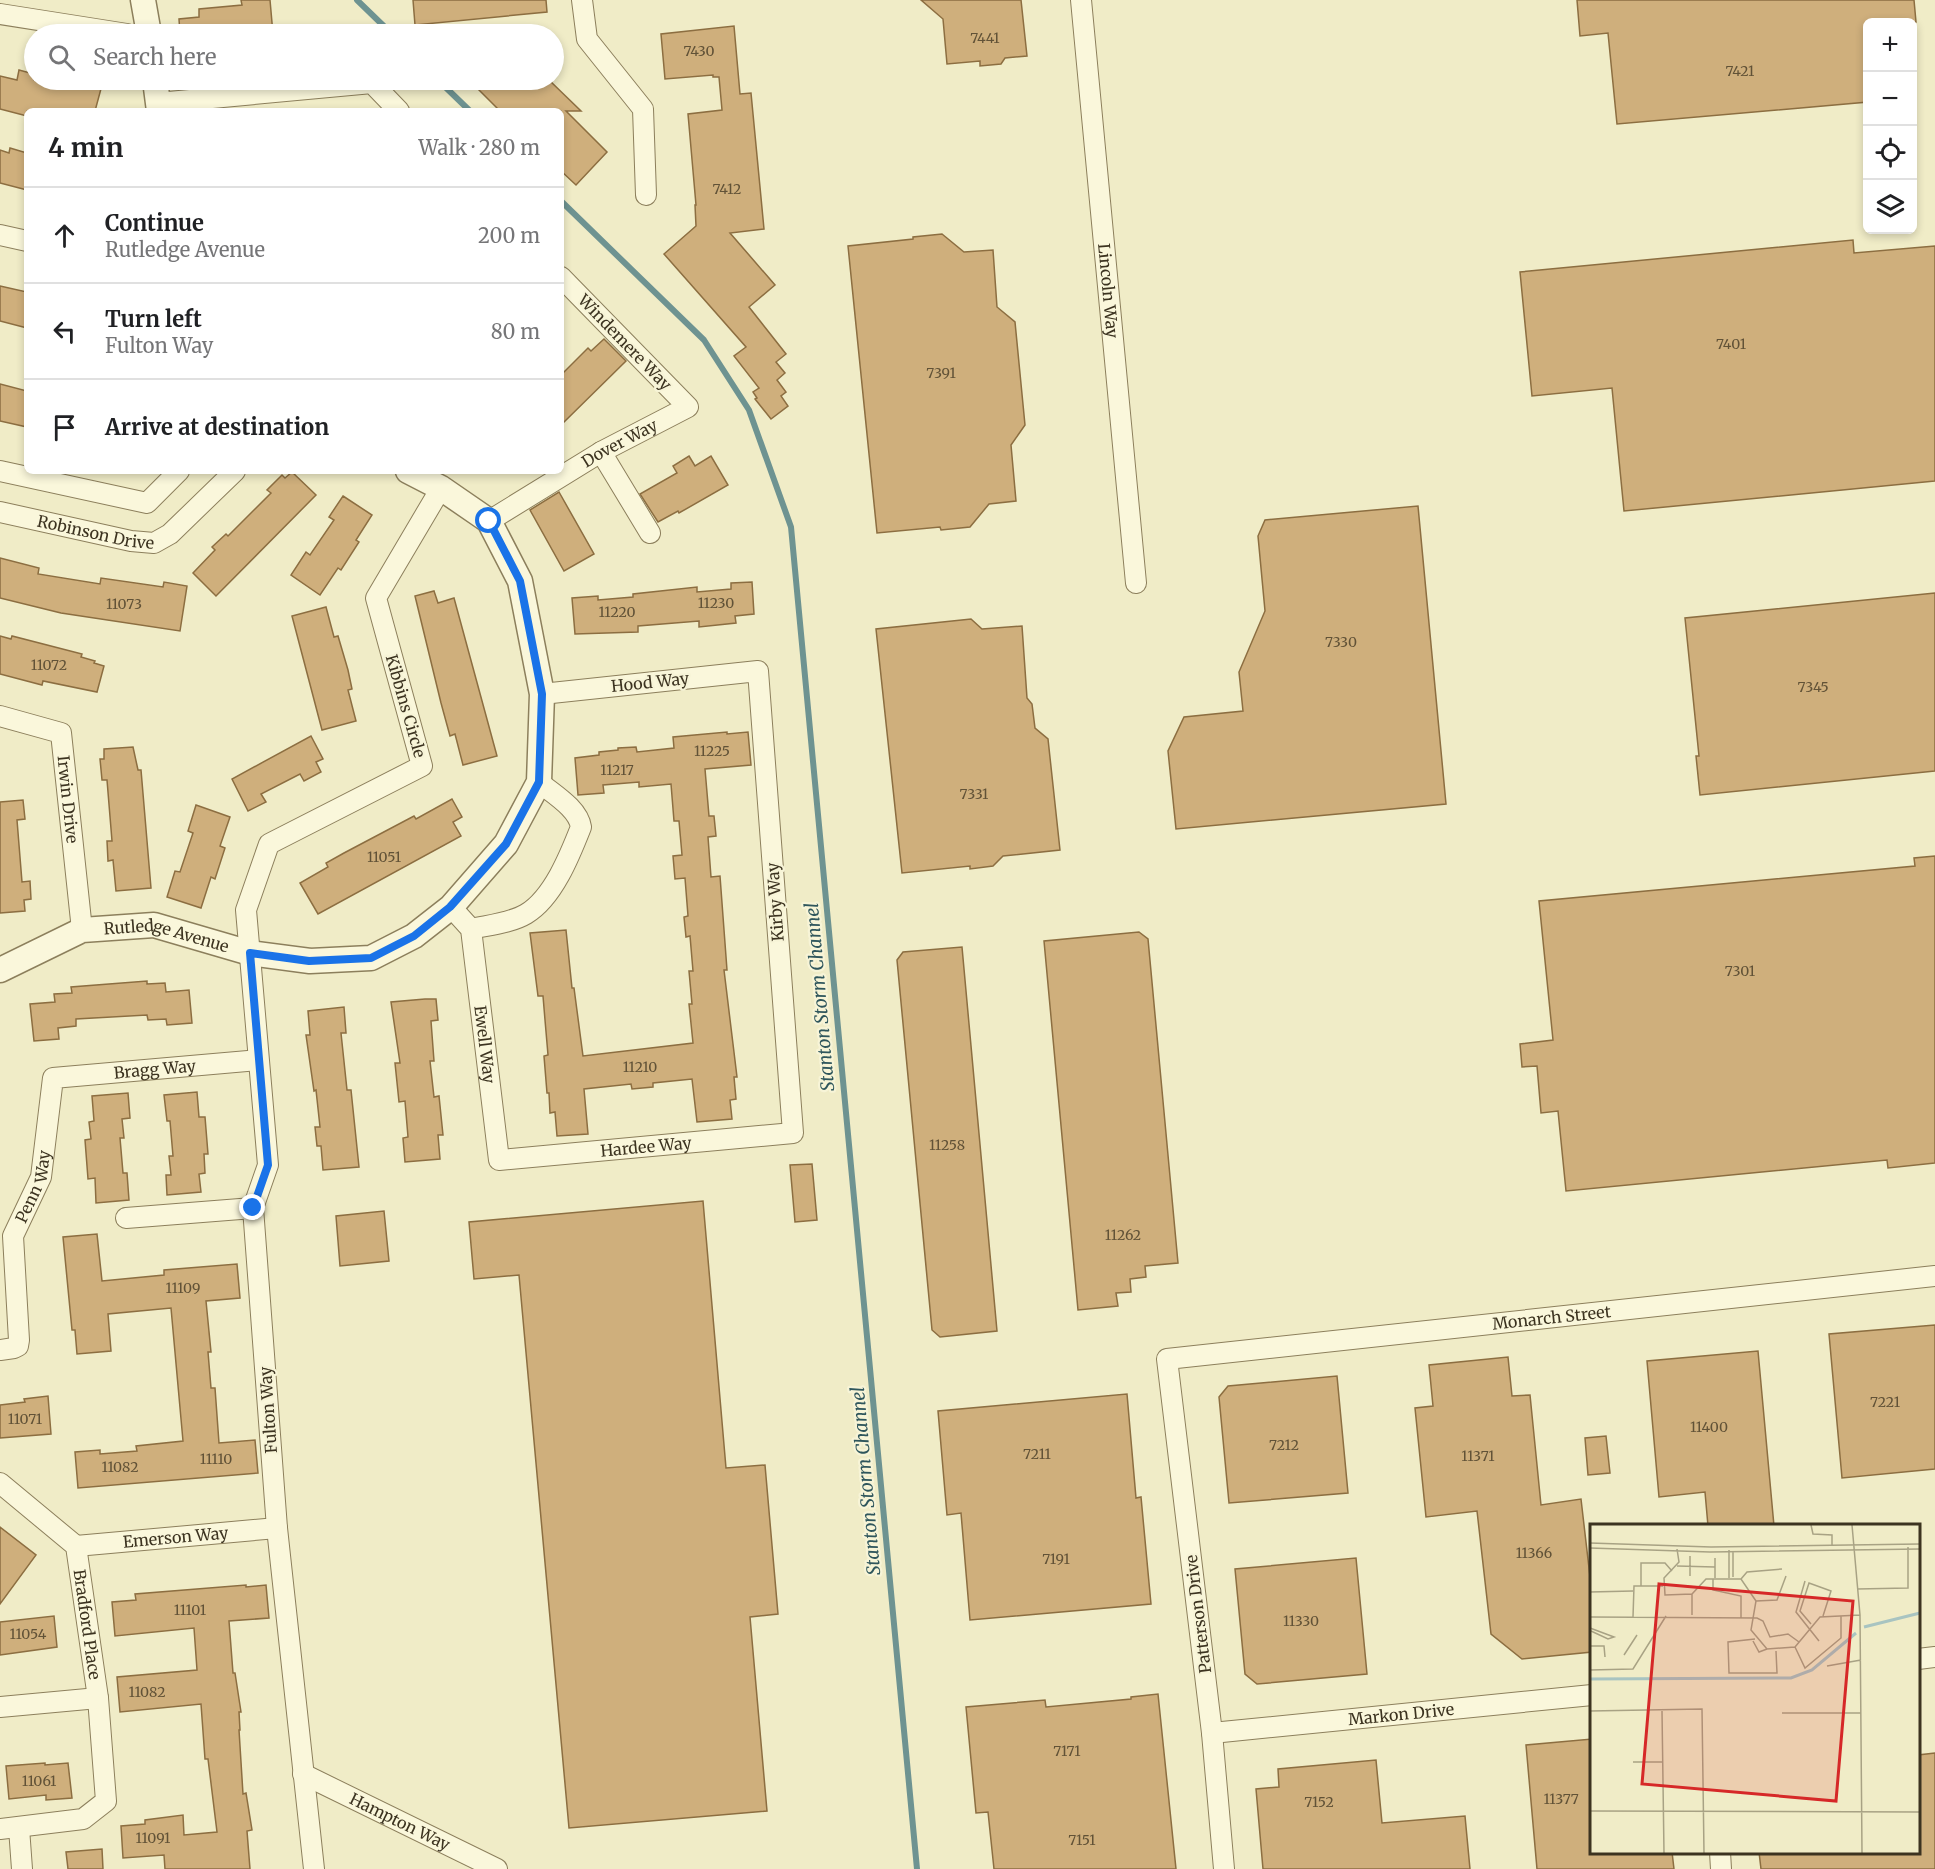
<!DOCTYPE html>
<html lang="en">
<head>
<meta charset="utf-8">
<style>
	body { margin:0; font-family:Merriweather,serif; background:#f2f2f2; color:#202124 }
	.controls { position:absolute; right:18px; top:18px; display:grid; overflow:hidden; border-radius:9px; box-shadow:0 3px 9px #0003 }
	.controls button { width:54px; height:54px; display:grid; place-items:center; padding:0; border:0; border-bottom:2px solid #e0e0e0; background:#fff; color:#202124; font:30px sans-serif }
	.stop { position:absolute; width:18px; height:18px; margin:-14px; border:4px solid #1a73e8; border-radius:50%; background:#fff }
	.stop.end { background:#1a73e8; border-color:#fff; box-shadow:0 2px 6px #0008 }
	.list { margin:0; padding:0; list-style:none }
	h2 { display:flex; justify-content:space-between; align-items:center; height:78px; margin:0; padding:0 24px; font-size:26px }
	h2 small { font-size:20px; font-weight:400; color:#757577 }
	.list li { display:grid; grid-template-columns:39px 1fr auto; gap:18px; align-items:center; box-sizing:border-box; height:96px; padding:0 24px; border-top:2px solid #e0e0e0 }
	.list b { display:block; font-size:22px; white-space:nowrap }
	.list p { margin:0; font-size:20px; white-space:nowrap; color:#757577 }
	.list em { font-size:20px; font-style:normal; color:#757577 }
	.icon { flex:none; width:33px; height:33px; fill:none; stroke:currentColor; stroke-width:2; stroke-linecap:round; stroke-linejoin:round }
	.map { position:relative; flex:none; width:1935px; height:1869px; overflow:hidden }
	.search { position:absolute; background:#fff; box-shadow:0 3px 9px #0003; left:24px; top:24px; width:540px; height:66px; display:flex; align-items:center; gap:15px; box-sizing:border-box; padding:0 21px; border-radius:33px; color:#757577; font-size:22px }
	.panel { position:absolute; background:#fff; box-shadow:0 3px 9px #0003; left:24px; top:108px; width:540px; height:366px; border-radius:9px }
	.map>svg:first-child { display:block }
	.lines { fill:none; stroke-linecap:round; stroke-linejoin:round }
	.stream { stroke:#6e9391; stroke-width:6 }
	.building { fill:#cfaf7c; stroke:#8c6e41; stroke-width:1.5 }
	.minor-casing { stroke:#8c7f5c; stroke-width:22 }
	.tertiary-casing { stroke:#8c7f5c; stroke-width:27 }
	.minor { stroke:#faf7db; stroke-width:20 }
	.tertiary { stroke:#faf7db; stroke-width:24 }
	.route { stroke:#1a73e8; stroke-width:8 }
	.labels { text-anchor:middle; stroke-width:4.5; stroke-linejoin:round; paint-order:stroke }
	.number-label { font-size:14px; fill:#615237 }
	.street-label { font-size:16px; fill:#3c3320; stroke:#f7f4d7 }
	.water-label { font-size:18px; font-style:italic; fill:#2f565c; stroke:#f7f4d7 }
	.inset-river { fill:none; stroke:#a8c4c1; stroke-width:3 }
	.inset-road { fill:none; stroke:#a8a284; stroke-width:1.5 }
	.view { fill:#d62828; fill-opacity:0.15; stroke:#d62828; stroke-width:3 }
	.inset-edge { fill:none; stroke:#3c3320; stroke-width:3 }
</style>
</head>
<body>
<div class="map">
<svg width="1935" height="1869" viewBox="0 0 1935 1869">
	<rect width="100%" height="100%" fill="#f0ecc7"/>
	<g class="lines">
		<g class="stream">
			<polyline points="357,0 392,34"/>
			<polyline points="438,80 470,111"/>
			<polyline points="561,201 704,340 749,410 791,527 917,1869"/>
		</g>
	</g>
	<g class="building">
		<polygon points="241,0 270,0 273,34 180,34 179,19 199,17 199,9 242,5"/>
		<polygon points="413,0 546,0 547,12 415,25"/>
		<polygon points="921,0 1021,0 1027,56 1005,58 1001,64 980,66 980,61 947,64 943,19"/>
		<polygon points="1577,0 1914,0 1916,22 1868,22 1868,102 1617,124 1608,33 1580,36"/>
		<polygon points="734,26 740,94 751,93 764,229 730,233 775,285 749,307 786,354 776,362 785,373 777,380 786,392 781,396 788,406 771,419 755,399 757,398 753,392 759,388 734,356 746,347 664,254 696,226 695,205 696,205 688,114 722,110 719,77 713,77 713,75 665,79 661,34"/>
		<polygon points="19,70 34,74 34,80 81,80 102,85 95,111 27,111 27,116 0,109 0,76 17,80"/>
		<polygon points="469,80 549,80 581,111 566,111 607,152 576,185 561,171 561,111 500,111"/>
		<polygon points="10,148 27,153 27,190 0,183 0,150 9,153"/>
		<polygon points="942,234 964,252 993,250 997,307 1015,322 1025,425 1011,445 1016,501 989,504 970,527 941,530 940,527 877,533 848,246 913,239 913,237"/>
		<polygon points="1853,240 1854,253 1935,246 1935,481 1624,511 1612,388 1532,396 1520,272"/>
		<polygon points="0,286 27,292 27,328 0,321"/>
		<polygon points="604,339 626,361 561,425 561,375 588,348 591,351"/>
		<polygon points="0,384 27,391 27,427 0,421"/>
		<polygon points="689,456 695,466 711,456 728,485 679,513 678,511 658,522 640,494 677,473 673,466"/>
		<polygon points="292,472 316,495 216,596 193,573 215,550 212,547 226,534 228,536 271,493 267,490 282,475 285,478"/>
		<polygon points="559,492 594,554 564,571 530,510"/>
		<polygon points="343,496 372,515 356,540 359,542 341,570 338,568 320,595 291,575 306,552 310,555 334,520 329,517"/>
		<polygon points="1418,506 1446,804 1176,829 1168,751 1184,717 1243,711 1239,672 1265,611 1258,536 1265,520"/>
		<polygon points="0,558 39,568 38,574 100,584 101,578 163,587 164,582 187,586 180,631 61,613 0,598"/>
		<polygon points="752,582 754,614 735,616 736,623 699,627 699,621 638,626 638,632 575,634 572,598 598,596 598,600 633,597 633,594 697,587 697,592 731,589 731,583"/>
		<polygon points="434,591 438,603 454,598 497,756 463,765 455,734 450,736 441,703 415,596"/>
		<polygon points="1935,593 1935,771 1700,795 1696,756 1699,756 1685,618"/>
		<polygon points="326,607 334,637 338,636 348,670 352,689 348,690 356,721 322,730 292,616"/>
		<polygon points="971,619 982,629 1022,626 1027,698 1032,704 1035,728 1048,739 1060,850 1003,856 993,866 970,869 970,866 902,873 876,629"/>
		<polygon points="0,636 11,639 12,636 82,654 81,657 95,661 94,663 104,666 97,692 43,681 42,685 0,674"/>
		<polygon points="727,732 727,734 748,732 751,765 705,769 709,816 714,816 716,836 708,837 711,877 720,876 727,970 724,970 737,1077 734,1077 736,1099 730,1100 732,1119 697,1122 692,1079 653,1083 653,1087 632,1089 631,1084 584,1089 588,1134 557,1136 555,1112 550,1113 549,1093 547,1093 544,1056 548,1055 545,1020 543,996 538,996 530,933 566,930 572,988 574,988 583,1056 693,1043 689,1004 692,1004 689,971 693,971 690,936 686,937 684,917 688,916 685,878 675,879 673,856 682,855 679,821 674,821 671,784 639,787 639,782 603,785 604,793 578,795 575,758 599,755 599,752 618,750 618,748 636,747 637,752 674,748 673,737"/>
		<polygon points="311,736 323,759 316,762 321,772 304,781 300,774 261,794 266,802 248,811 232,779"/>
		<polygon points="133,747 138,770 141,770 151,888 116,891 113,860 108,861 107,841 112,841 107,780 102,780 100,759 104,759 104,749"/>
		<polygon points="452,799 462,817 453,822 461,836 318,914 300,883 328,867 326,863 344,853 414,816 416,819"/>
		<polygon points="23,800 25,819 17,820 22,882 30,881 31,899 24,900 25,911 0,913 0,802"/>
		<polygon points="196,805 230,817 220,846 225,848 215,879 211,877 201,908 167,897 175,871 180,872 193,833 188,831"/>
		<polygon points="1935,856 1935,1163 1888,1168 1887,1160 1566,1191 1558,1111 1541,1113 1537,1066 1522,1067 1520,1044 1553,1040 1539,901 1915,866 1914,858"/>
		<polygon points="1139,932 1148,939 1178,1263 1145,1266 1146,1277 1130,1279 1131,1292 1116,1293 1118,1306 1078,1310 1044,941"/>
		<polygon points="962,947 997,1331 940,1337 932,1330 897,960 903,952"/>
		<polygon points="147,981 147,984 165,983 166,992 189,990 192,1023 167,1025 166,1019 148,1020 147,1015 76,1019 76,1026 58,1028 59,1039 34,1041 30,1004 55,1002 54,994 72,993 71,987"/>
		<polygon points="425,999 436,999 438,1020 431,1021 434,1061 430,1061 434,1097 439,1096 443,1135 438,1135 440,1159 405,1162 403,1138 408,1137 405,1101 399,1102 395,1063 400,1063 391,1002"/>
		<polygon points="344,1007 346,1033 341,1033 347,1090 351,1090 359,1167 323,1170 321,1146 317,1146 315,1127 320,1127 316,1090 314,1091 306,1035 310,1035 308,1011"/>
		<polygon points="197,1092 199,1117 205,1117 208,1154 204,1154 205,1173 199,1174 201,1192 167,1195 166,1175 171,1175 169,1156 173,1156 170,1121 167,1121 164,1095"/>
		<polygon points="128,1093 130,1118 122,1119 124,1138 120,1138 123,1173 127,1173 129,1200 96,1203 95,1178 88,1179 85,1140 91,1139 89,1122 94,1121 92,1096"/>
		<polygon points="812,1164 817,1220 795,1222 790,1165"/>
		<polygon points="703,1201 726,1468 765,1465 778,1614 750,1617 767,1811 569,1828 519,1275 474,1279 469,1222"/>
		<polygon points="384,1211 389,1261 340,1266 336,1216"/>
		<polygon points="97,1234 102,1281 164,1275 164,1270 237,1264 240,1298 206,1301 211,1352 208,1352 211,1388 215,1388 219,1443 255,1440 258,1473 78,1488 75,1452 100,1450 100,1454 137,1451 136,1446 183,1441 171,1308 108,1314 111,1351 77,1354 75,1330 72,1330 63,1237"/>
		<polygon points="1935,1325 1935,1469 1842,1478 1829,1334"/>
		<polygon points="1758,1351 1774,1526 1708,1526 1705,1492 1659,1497 1647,1361"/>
		<polygon points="1508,1357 1512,1396 1530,1395 1541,1505 1581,1499 1592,1594 1592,1652 1522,1659 1491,1634 1477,1511 1426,1517 1415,1408 1433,1406 1429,1365"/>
		<polygon points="1337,1376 1348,1493 1229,1503 1219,1397 1228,1386"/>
		<polygon points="1127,1394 1136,1498 1141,1497 1151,1604 970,1620 961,1513 947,1515 938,1411"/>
		<polygon points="48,1396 51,1434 0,1438 0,1405 25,1402 24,1399"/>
		<polygon points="1606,1436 1610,1473 1588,1475 1585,1438"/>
		<polygon points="0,1527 36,1555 0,1604"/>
		<polygon points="1356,1558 1367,1674 1257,1684 1245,1674 1235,1569"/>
		<polygon points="246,1585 246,1587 266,1585 269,1618 229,1621 233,1673 235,1673 241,1712 239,1712 240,1730 239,1730 243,1794 246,1793 252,1830 247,1831 250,1869 165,1869 164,1855 123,1858 121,1826 145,1824 145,1820 183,1815 184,1835 217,1832 208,1759 205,1759 201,1704 120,1712 117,1677 197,1670 194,1628 115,1636 112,1602 136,1600 135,1594"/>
		<polygon points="54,1616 57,1647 0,1655 0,1622"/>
		<polygon points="1158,1694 1176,1869 994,1869 988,1812 976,1813 966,1707 1045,1700 1046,1707 1131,1699 1131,1697"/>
		<polygon points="1592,1739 1592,1852 1672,1852 1674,1869 1537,1869 1526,1745"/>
		<polygon points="1935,1753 1935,1869 1761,1869 1759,1852 1918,1852 1918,1755"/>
		<polygon points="1376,1760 1382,1823 1465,1816 1470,1869 1263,1869 1256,1789 1279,1787 1278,1769"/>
		<polygon points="45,1763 45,1765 68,1763 72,1798 46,1800 46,1795 9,1799 6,1766"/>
		<polygon points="102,1849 103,1869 68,1869 66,1852"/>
	</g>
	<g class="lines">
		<g class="minor-casing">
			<g id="minor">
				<polyline points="582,0 587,39 643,109 646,195"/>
				<path id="s1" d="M 1081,0 L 1136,583"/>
				<polyline points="0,14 127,34"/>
				<polyline points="158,103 372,83 399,111"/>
				<polyline points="0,235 27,241"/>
				<polyline points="601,452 650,533"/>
				<polyline points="0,471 147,503 179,471"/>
				<path id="s2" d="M 0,512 L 131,541 L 154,543 L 170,534 L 235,471"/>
				<path id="s3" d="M 489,521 L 601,452 L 688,407 L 561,277"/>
				<path id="s4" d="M 0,716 L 61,733 L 82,930"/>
				<path id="s5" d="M 451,907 L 471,929 L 499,1160 L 793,1133 L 758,671 L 542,694"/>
				<path d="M 471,929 C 489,925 511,923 526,914 C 553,898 570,855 581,827 C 578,808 553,794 539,782"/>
				<polyline points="126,1218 253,1208"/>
				<path id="s6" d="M 0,1350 L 14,1348 L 18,1346 L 19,1340 L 13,1236 L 41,1177 L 53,1078 L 258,1060"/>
				<path id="s7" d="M 0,1483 L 76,1546 L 98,1698 L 106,1801 L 83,1819 L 0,1829"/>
				<path id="s8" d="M 76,1546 L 277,1528"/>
				<polyline points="1918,1659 1935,1657"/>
				<polyline points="0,1707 98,1698"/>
				<path id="s9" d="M 1212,1733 L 1592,1695"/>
				<path id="s10" d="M 303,1774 L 497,1869"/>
				<polyline points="19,1828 22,1869"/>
				<polyline points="1720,1852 1721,1869"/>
				<polyline points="314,1869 277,1528 253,1208 268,1165 246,910 269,844 422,766 376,598 441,488"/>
				<path id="s11" d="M 1224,1869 L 1212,1733 L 1167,1359 L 1935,1276"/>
			</g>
		</g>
		<g class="tertiary-casing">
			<g id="tertiary">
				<polyline points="143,0 149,34"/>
				<polyline points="155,80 159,111"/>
				<path id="s12" d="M 0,970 L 82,930 L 154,925 L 250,953 L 310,961 L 371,958 L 414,936 L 451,907 L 506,844 L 539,782 L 542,694 L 520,581 L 489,521 L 441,488 L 408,471"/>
			</g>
		</g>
		<use href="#minor" class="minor"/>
		<use href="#tertiary" class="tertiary"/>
	</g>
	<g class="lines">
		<polyline class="route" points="253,1208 268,1165 250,953 309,961 371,958 414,936 450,907 506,844 539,782 542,694 520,581 489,521"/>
	</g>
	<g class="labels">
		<g class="number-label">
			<text x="985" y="43">7441</text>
			<text x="699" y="56">7430</text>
			<text x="1740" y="76">7421</text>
			<text x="727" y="194">7412</text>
			<text x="1731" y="349">7401</text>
			<text x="941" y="378">7391</text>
			<text x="716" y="608">11230</text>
			<text x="124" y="609">11073</text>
			<text x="617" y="617">11220</text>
			<text x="1341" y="647">7330</text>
			<text x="49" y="670">11072</text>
			<text x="1813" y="692">7345</text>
			<text x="712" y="756">11225</text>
			<text x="617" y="775">11217</text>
			<text x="974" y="799">7331</text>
			<text x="384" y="862">11051</text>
			<text x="1740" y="976">7301</text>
			<text x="640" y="1072">11210</text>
			<text x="947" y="1150">11258</text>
			<text x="1123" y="1240">11262</text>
			<text x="183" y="1293">11109</text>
			<text x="1885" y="1407">7221</text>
			<text x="25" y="1424">11071</text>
			<text x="1709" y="1432">11400</text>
			<text x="1284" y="1450">7212</text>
			<text x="1037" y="1459">7211</text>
			<text x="1478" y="1461">11371</text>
			<text x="216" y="1464">11110</text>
			<text x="120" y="1472">11082</text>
			<text x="1534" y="1558">11366</text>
			<text x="1056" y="1564">7191</text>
			<text x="190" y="1615">11101</text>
			<text x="1301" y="1626">11330</text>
			<text x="28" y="1639">11054</text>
			<text x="147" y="1697">11082</text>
			<text x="1067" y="1756">7171</text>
			<text x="39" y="1786">11061</text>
			<text x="1561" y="1804">11377</text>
			<text x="1319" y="1807">7152</text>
			<text x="153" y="1843">11091</text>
			<text x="1082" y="1845">7151</text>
		</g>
		<g class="street-label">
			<text dy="6" stroke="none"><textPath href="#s1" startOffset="292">Lincoln Way</textPath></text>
			<text transform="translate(625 342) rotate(46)" y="6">Windemere Way</text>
			<text dy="6" stroke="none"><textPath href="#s3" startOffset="152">Dover Way</textPath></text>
			<text dy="6" stroke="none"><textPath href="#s2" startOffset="98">Robinson Drive</textPath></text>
			<text transform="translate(650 682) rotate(-6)" y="6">Hood Way</text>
			<text transform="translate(406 706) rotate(74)" y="6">Kibbins Circle</text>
			<text dy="6" stroke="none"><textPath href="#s4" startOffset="130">Irwin Drive</textPath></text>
			<text transform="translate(775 902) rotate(-94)" y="6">Kirby Way</text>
			<text dy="6" stroke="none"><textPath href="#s12" startOffset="177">Rutledge Avenue</textPath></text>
			<text dy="6" stroke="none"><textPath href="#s5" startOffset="146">Ewell Way</textPath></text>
			<text dy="6" stroke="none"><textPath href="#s6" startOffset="396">Bragg Way</textPath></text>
			<text dy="6" stroke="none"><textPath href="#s5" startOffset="410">Hardee Way</textPath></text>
			<text dy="6" stroke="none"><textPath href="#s6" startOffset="183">Penn Way</textPath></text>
			<text dy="6" stroke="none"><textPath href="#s11" startOffset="900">Monarch Street</textPath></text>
			<text transform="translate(268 1410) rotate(-94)" y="6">Fulton Way</text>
			<text dy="6" stroke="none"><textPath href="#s8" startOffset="100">Emerson Way</textPath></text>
			<text transform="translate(1198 1614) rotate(-97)" y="6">Patterson Drive</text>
			<text dy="6" stroke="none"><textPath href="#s7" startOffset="178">Bradford Place</textPath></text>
			<text dy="6" stroke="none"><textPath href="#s9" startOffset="190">Markon Drive</textPath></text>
			<text dy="6" stroke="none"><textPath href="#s10" startOffset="108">Hampton Way</textPath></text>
		</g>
		<g class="water-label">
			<text transform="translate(820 997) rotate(-95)" y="6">Stanton Storm Channel</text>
			<text transform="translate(866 1481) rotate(-95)" y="6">Stanton Storm Channel</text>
		</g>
	</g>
	<g transform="translate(1590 1524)">
		<rect width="330" height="330" fill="#f0ecc7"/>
		<path class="inset-river" d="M 274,103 L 330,89M 0,155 L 201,154 L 222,146 L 266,109"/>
		<path class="inset-road" d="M 221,1 L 223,10 L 242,11 L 242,21M 262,1 L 270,91 L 272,329M 0,19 L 121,23 L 330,20M 0,24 L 120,28 L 330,25M 87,25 L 89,38 L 74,54 L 75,71 L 102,70 L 116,55 L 151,55 L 166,77 L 161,106 L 177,125 L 205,123 L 230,93 L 270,91M 139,26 L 139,54M 100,32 L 100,52M 125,34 L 125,54M 87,42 L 125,43M 143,53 L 143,27M 123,55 L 123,66 L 151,72 L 151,94M 151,55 L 157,48 L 192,45M 215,57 L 206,88 L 229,117M 51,62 L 51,39 L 75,39 L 82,47M 267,65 L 318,64 L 318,23M 43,67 L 0,68 L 0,146 L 43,145 L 76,92M 102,70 L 102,91M 166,77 L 187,76 L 196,52M 1,93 L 167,94 L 173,97 L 180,113 L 198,110 L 209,118M 43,93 L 44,62 L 73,62M 221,100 L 210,87 L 219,59 L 241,67 L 233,92M 0,104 L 24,113 L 18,115 L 1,107M 165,115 L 138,118 L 139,149 L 187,149 L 186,127M 163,117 L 169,128 L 177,125M 0,122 L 14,122 L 15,133M 205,123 L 215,144 L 251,114 L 251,92M 34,131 L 47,111M 237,142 L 271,136M 0,187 L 112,185 L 114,329M 72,187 L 74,329M 192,189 L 271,189M 43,238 L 73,238M 0,287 L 330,288"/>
		<path class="view" d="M 69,60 L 263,77 L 246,277 L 52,260 Z"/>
		<rect width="330" height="330" class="inset-edge"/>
	</g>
</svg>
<div class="controls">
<button>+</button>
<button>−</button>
<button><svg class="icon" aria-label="locate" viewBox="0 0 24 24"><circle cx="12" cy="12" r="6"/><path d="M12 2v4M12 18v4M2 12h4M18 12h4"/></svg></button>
<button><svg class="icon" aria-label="layers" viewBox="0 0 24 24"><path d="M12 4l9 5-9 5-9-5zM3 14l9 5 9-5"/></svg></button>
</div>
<div class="stop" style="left:489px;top:521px"></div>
<div class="stop end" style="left:253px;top:1208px"></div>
<div class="search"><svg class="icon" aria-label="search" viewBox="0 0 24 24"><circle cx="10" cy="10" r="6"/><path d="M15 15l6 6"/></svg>Search here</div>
<section class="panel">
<h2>4 min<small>Walk · 280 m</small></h2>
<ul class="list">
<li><svg class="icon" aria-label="ahead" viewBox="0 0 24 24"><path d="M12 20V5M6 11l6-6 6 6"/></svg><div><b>Continue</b><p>Rutledge Avenue</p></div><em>200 m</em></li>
<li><svg class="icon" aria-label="left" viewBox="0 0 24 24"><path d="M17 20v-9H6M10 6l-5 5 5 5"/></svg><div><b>Turn left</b><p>Fulton Way</p></div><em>80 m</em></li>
<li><svg class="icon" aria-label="arrive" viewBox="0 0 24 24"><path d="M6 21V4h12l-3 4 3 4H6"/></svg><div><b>Arrive at destination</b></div></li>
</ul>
</section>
</div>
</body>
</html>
